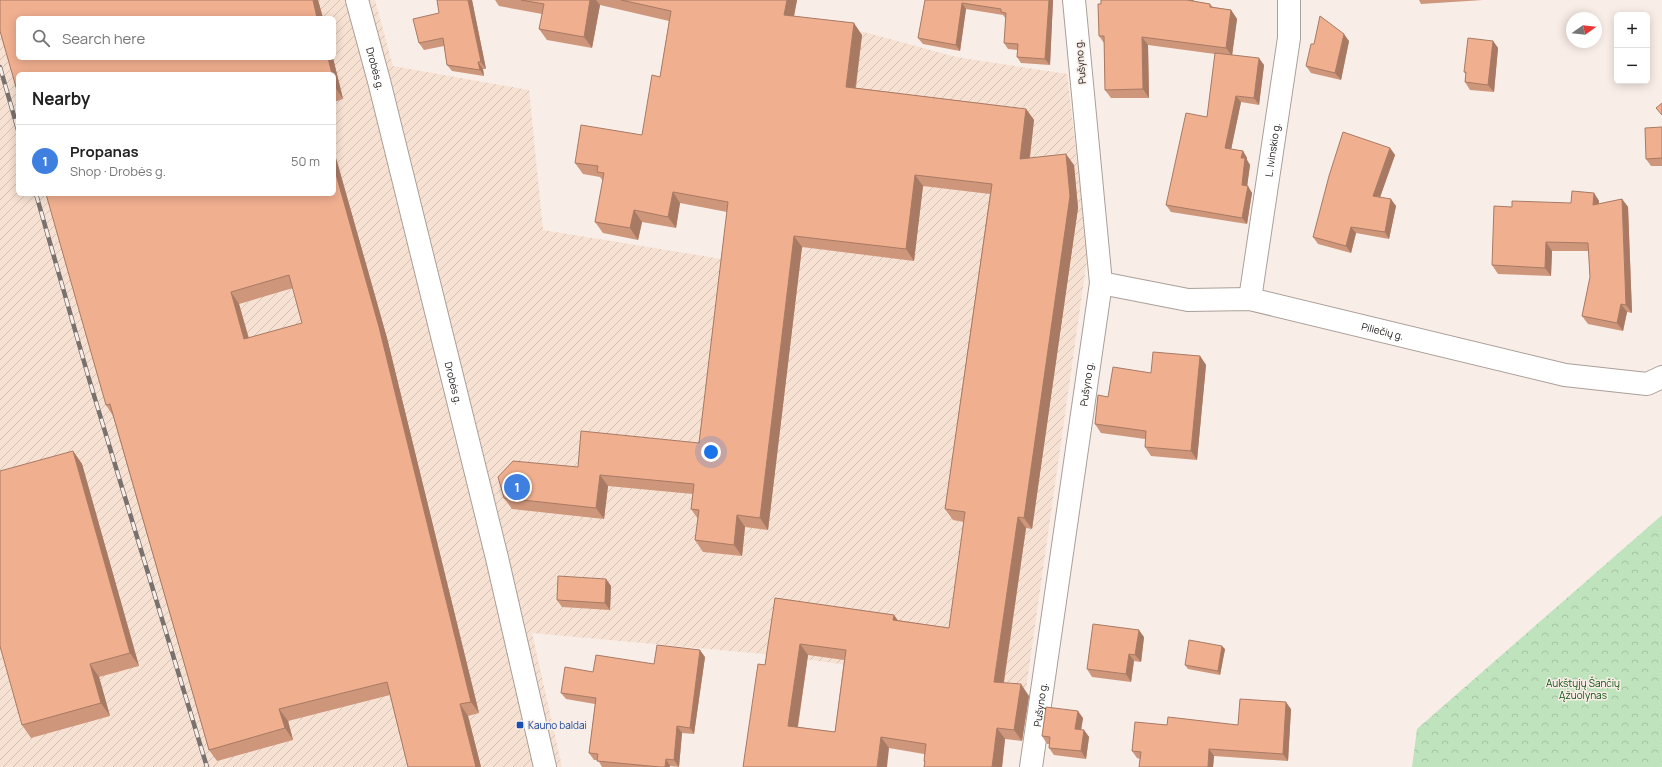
<!DOCTYPE html>
<html lang="en">
<head>
<meta charset="utf-8">
<style>
	body { margin:0; font-family:Manrope,sans-serif; background:#f6f6f6; color:#222 }
	.controls { position:absolute; right:12px; top:12px; display:grid; overflow:hidden; border-radius:6px; box-shadow:0 2px 10px #0003 }
	.controls button { width:36px; height:36px; display:grid; place-items:center; padding:0; border:0; border-bottom:1px solid #e0e0e0; background:#fff; color:#222; font:20px sans-serif }
	.compass { position:absolute; left:1566px; top:12px; width:36px; height:36px; border-radius:50%; background:#fff; box-shadow:0 2px 10px #0003; rotate:76deg }
	.you { position:absolute; left:711px; top:452px; width:14px; height:14px; margin:-10px; border:3px solid #fff; border-radius:50%; background:#1a73e8; box-shadow:0 0 0 6px #1a73e833 }
	.badge { display:grid; place-items:center; width:26px; height:26px; border-radius:50%; background:#894813; color:#fff; font-size:13px; font-weight:700 }
	.pin { position:absolute; translate:-50% -50%; border:2px solid #fff; box-shadow:0 1px 4px #0006 }
	.list { margin:0; padding:0; list-style:none }
	h2 { display:flex; justify-content:space-between; align-items:center; height:52px; margin:0; padding:0 16px; font-size:17px }
	h2 small { font-size:13px; font-weight:400; color:#767676 }
	.list li { display:grid; grid-template-columns:26px 1fr auto; gap:12px; align-items:center; box-sizing:border-box; height:72px; padding:0 16px; border-top:1px solid #e0e0e0 }
	.list b { display:block; font-size:15px; white-space:nowrap }
	.list p { margin:0; font-size:13px; white-space:nowrap; color:#767676 }
	.list em { font-size:13px; font-style:normal; color:#767676 }
	.icon { flex:none; width:22px; height:22px; fill:none; stroke:currentColor; stroke-width:2; stroke-linecap:round; stroke-linejoin:round }
	.map { position:relative; flex:none; width:1662px; height:767px; overflow:hidden }
	.search { position:absolute; background:#fff; box-shadow:0 2px 10px #0003; left:16px; top:16px; width:320px; height:44px; display:flex; align-items:center; gap:10px; box-sizing:border-box; padding:0 14px; border-radius:6px; color:#767676; font-size:15px }
	.panel { position:absolute; background:#fff; box-shadow:0 2px 10px #0003; left:16px; top:72px; width:320px; height:124px; border-radius:6px }
	.map>svg:first-child { display:block }
	.industrial { fill:url(#industrial-furrows); fill-rule:evenodd }
	.forest { fill:url(#forest-crowns) }
	.lines { fill:none; stroke-linecap:round; stroke-linejoin:round }
	.street-casing { stroke:#ab9f9a; stroke-width:24 }
	.secondary-casing { stroke:#ab9f9a; stroke-width:24 }
	.street { stroke:#fff; stroke-width:22 }
	.secondary { stroke:#fff; stroke-width:22 }
	.rail-casing { stroke:#78716d; stroke-width:4.5 }
	.rail { stroke:#f9ede7; stroke-width:3; stroke-dasharray:9; stroke-linecap:butt }
	.wall { fill:#ce967b; fill-rule:evenodd }
	.shaded-wall { fill:#a87a64 }
	.building { fill:#f0af8f; stroke:#a87a64; fill-rule:evenodd }
	.transit-dot { fill:#1a4fb4; stroke:#f9ede7; stroke-width:1.5 }
	.labels { text-anchor:middle; stroke-width:3; stroke-linejoin:round; paint-order:stroke }
	.street-label { font-size:10px; fill:#1a1614; stroke:#f9ede7 }
	.park-label { font-size:10px; fill:#0e5413; stroke:#f9ede7 }
	.transit-label { font-size:10px; fill:#164399; stroke:#f9ede7; text-anchor:start }
</style>
</head>
<body>
<div class="map">
<svg width="1662" height="767" viewBox="0 0 1662 767">
	<defs>
		<pattern id="industrial-furrows" width="10" height="10" patternUnits="userSpaceOnUse"><rect width="10" height="10" fill="#f7e1d3"/><path d="M-1 1l2-2M0 10L10 0M9 11l2-2" fill="none" stroke="#d3c0b4"/></pattern>
		<pattern id="forest-crowns" width="20" height="18" patternUnits="userSpaceOnUse"><rect width="20" height="18" fill="#bfe4bd"/><path d="M2 6a3 3 0 1 1 6 0M12 15a3 3 0 1 1 6 0" fill="none" stroke="#a4c3a2"/></pattern>
	</defs>
	<rect width="100%" height="100%" fill="#f9ede7"/>
	<path class="industrial" d="M 0,0 L 375,0 L 393,66 L 529,90 L 543,230 L 728,260 L 758,17 L 864,32 L 956,57 L 1067,74 L 1088,252 L 1026,689 L 774,655 L 532,633 L 562,767 L 0,767 ZM 18,18 L 334,18 L 334,58 L 18,58 ZM 18,74 L 334,74 L 334,194 L 18,194 Z"/>
	<polygon class="forest" points="1662,515 1662,767 1412,767 1417,729"/>
	<g class="lines">
		<g class="street-casing">
			<g id="street">
				<path id="s1" d="M 1101,283 L 1188,300 L 1250,299 L 1565,375 L 1647,384 L 1662,377"/>
				<path id="s2" d="M 1250,299 L 1289,38 L 1289,0"/>
				<path id="s3" d="M 1031,767 L 1101,283 L 1074,0"/>
			</g>
		</g>
		<g class="secondary-casing">
			<g id="secondary">
				<path id="s4" d="M 357,0 L 379,81 L 497,558 L 545,767"/>
			</g>
		</g>
		<use href="#street" class="street"/>
		<use href="#secondary" class="secondary"/>
		<g class="rail-casing">
			<g id="rail">
				<polyline points="0,67 18,130"/>
				<polyline points="36,194 89,379 207,767"/>
			</g>
		</g>
		<use href="#rail" class="rail"/>
	</g>
	<g class="wall">
		<polygon points="0,0 318,0 323,18 18,18 18,58 333,58 343,99 334,102 334,74 18,74 18,94 0,31"/>
		<polygon points="472,0 486,69 483,69 484,76 452,71 447,65 444,46 424,50 419,43 439,13"/>
		<path d="M 495,0 L 797,0 L 794,16 L 862,35 L 856,88 L 1026,109 L 1034,120 L 1030,158 L 1074,165 L 1078,208 L 1032,529 L 1026,528 L 1004,683 L 1029,696 L 1022,741 L 1005,739 L 1002,767 L 924,767 L 925,763 L 924,761 L 924,754 L 889,748 L 743,767 L 765,665 L 775,598 L 894,615 L 897,620 L 949,628 L 964,522 L 953,520 L 945,509 L 990,194 L 923,186 L 914,261 L 802,247 L 768,530 L 745,527 L 742,556 L 703,552 L 695,540 L 698,519 L 691,509 L 693,494 L 608,486 L 604,519 L 512,509 L 504,498 L 578,467 L 699,443 L 727,212 L 680,203 L 676,228 L 642,222 L 638,240 L 603,233 L 595,222 L 603,181 L 600,177 L 583,174 L 575,163 L 642,135 L 660,77 L 669,21 L 600,5 L 592,48 L 547,40 L 539,29 L 542,14 L 499,6 ZM 808,655 L 844,660 L 835,732 L 798,727 Z"/>
		<polygon points="925,0 1053,0 1050,65 1021,63 1017,57 1017,50 1008,49 1004,43 1006,19 1003,15 966,9 960,51 923,44 918,38"/>
		<polygon points="1101,0 1194,0 1194,1 1210,4 1213,7 1231,10 1237,19 1232,55 1264,65 1259,105 1241,102 1231,149 1243,151 1247,158 1247,160 1250,165 1247,186 1252,193 1247,224 1171,212 1166,205 1207,117 1215,54 1148,45 1149,98 1111,98 1105,90 1104,43 1099,36"/>
		<polygon points="1419,0 1483,0 1421,4"/>
		<polygon points="1349,41 1341,80 1311,73 1306,66"/>
		<polygon points="1493,41 1498,48 1494,92 1470,90 1465,82 1466,74 1464,72"/>
		<polygon points="1662,127 1662,166 1651,166 1646,159"/>
		<polygon points="1390,148 1395,155 1380,197 1396,206 1389,239 1356,233 1351,253 1318,244 1313,237"/>
		<path d="M 334,151 L 387,338 L 479,713 L 468,716 L 481,767 L 408,767 L 390,695 L 288,721 L 293,740 L 217,761 L 209,750 L 113,416 L 106,405 L 334,194 ZM 293,288 L 302,323 L 249,338 L 239,304 Z"/>
		<polygon points="1594,193 1599,201 1599,204 1622,199 1628,207 1632,313 1627,312 1623,331 1588,324 1582,316 1590,277 1589,251 1552,251 1551,276 1498,274 1492,265 1512,207 1571,203"/>
		<polygon points="1200,356 1206,365 1197,460 1151,456 1145,447 1145,439 1101,433 1095,424 1108,397 1151,373"/>
		<polygon points="73,451 82,464 139,666 99,677 110,716 31,738 22,725"/>
		<polygon points="606,579 611,586 610,610 562,607 557,600"/>
		<polygon points="1144,637 1141,662 1134,661 1131,682 1092,677 1087,669"/>
		<polygon points="1225,649 1220,675 1188,669 1185,665"/>
		<polygon points="705,657 694,734 682,733 679,767 670,766 670,767 602,767 598,760 594,760 589,753 595,704 566,699 561,693 654,664"/>
		<polygon points="1291,709 1288,761 1214,756 1213,767 1139,767 1140,759 1137,758 1132,751 1167,725 1238,725"/>
		<polygon points="1083,718 1081,730 1084,730 1089,737 1086,759 1054,755 1049,748 1050,744 1047,744 1042,736"/>
	</g>
	<g class="shaded-wall">
		<polygon points="313,0 318,0 323,18 317,18"/>
		<polygon points="468,0 472,0 486,69 481,62"/>
		<polygon points="590,0 596,0 600,5 592,48 584,37"/>
		<polygon points="787,0 797,0 792,26 784,15"/>
		<polygon points="1049,0 1053,0 1050,65 1045,59"/>
		<polygon points="962,3 966,9 960,51 956,45"/>
		<polygon points="1231,10 1237,19 1232,56 1226,48"/>
		<polygon points="854,23 862,35 854,98 846,87"/>
		<polygon points="1344,34 1349,41 1341,80 1335,73"/>
		<polygon points="1142,37 1148,45 1149,98 1143,89"/>
		<polygon points="1493,41 1498,48 1494,92 1488,85"/>
		<polygon points="328,58 333,58 343,99 335,87 334,82 334,74 332,74"/>
		<polygon points="1259,58 1264,65 1259,105 1254,98"/>
		<polygon points="478,62 483,69 484,76 480,70"/>
		<polygon points="1236,96 1241,102 1230,155 1225,148"/>
		<polygon points="1026,109 1034,120 1028,170 1020,159"/>
		<polygon points="1390,148 1395,155 1378,203 1373,196"/>
		<polygon points="334,151 387,338 479,713 471,702 334,167"/>
		<polygon points="1243,151 1247,158 1247,160 1250,165 1247,187 1248,186 1252,193 1247,224 1242,218 1241,158"/>
		<polygon points="1066,154 1074,165 1078,208 1032,529 1024,518"/>
		<polygon points="915,175 923,186 914,261 906,249"/>
		<polygon points="673,192 680,203 676,228 668,217"/>
		<polygon points="1594,193 1599,201 1599,214 1593,205"/>
		<polygon points="1391,199 1396,206 1389,239 1385,232"/>
		<polygon points="1622,199 1628,207 1632,313 1626,305"/>
		<polygon points="634,210 642,222 638,240 630,228"/>
		<polygon points="1351,227 1356,233 1351,253 1346,246"/>
		<polygon points="794,236 802,247 768,530 760,518"/>
		<polygon points="1546,242 1552,251 1551,276 1545,268"/>
		<polygon points="231,292 239,304 252,351 244,339"/>
		<polygon points="1621,304 1627,312 1623,331 1617,323"/>
		<polygon points="1200,356 1206,365 1197,460 1191,451"/>
		<polygon points="73,451 82,464 139,666 130,653"/>
		<polygon points="600,475 608,486 604,519 596,508"/>
		<polygon points="737,515 745,527 742,556 734,545"/>
		<polygon points="1018,517 1026,528 1002,693 994,682"/>
		<polygon points="606,579 611,586 610,610 605,603"/>
		<polygon points="894,615 902,626 893,620"/>
		<polygon points="1139,630 1144,637 1141,662 1135,655"/>
		<polygon points="800,644 808,655 796,737 788,726"/>
		<polygon points="1222,646 1225,649 1220,675 1218,671"/>
		<polygon points="700,650 705,657 694,734 690,728"/>
		<polygon points="1129,654 1134,661 1131,682 1126,674"/>
		<polygon points="90,664 99,677 110,716 101,703"/>
		<polygon points="1021,684 1029,696 1022,741 1014,730"/>
		<polygon points="1286,702 1291,709 1288,761 1283,754"/>
		<polygon points="460,704 468,716 481,767 476,767"/>
		<polygon points="279,709 288,721 293,740 285,728"/>
		<polygon points="1078,711 1083,718 1080,736 1075,729"/>
		<polygon points="677,726 682,733 679,767 674,760"/>
		<polygon points="997,728 1005,739 1002,767 992,767"/>
		<polygon points="1084,730 1089,737 1086,759 1081,751"/>
		<polygon points="881,737 889,748 887,767 877,767"/>
		<polygon points="1209,749 1214,756 1213,767 1208,767"/>
		<polygon points="666,759 670,766 670,767 665,767"/>
	</g>
	<g class="building">
		<polygon points="0,0 313,0 317,18 18,18 18,58 328,58 332,74 18,74 18,94 0,31"/>
		<polygon points="437,0 468,0 481,62 478,62 480,70 447,65 443,38 419,43 413,19 439,13"/>
		<polygon points="521,0 590,0 584,37 539,29 544,4"/>
		<path d="M 621,0 L 787,0 L 784,15 L 854,23 L 846,87 L 1026,109 L 1020,159 L 1066,154 L 1070,196 L 1024,518 L 1018,517 L 994,682 L 1021,684 L 1014,730 L 997,728 L 992,767 L 924,767 L 925,761 L 924,761 L 926,744 L 881,737 L 877,767 L 743,767 L 758,664 L 765,665 L 775,598 L 894,615 L 893,620 L 949,628 L 965,512 L 945,509 L 992,184 L 915,175 L 906,249 L 794,236 L 760,518 L 737,515 L 734,545 L 695,540 L 699,510 L 691,509 L 694,484 L 600,475 L 596,508 L 504,498 L 498,477 L 513,461 L 578,467 L 581,431 L 699,443 L 728,202 L 673,192 L 668,217 L 634,210 L 630,228 L 595,222 L 604,173 L 597,172 L 598,166 L 575,163 L 581,125 L 642,135 L 652,75 L 660,77 L 671,11 ZM 800,644 L 846,650 L 835,732 L 788,726 Z"/>
		<polygon points="925,0 1049,0 1045,59 1017,57 1018,44 1004,43 1006,13 1001,12 1001,9 962,3 956,45 918,38"/>
		<polygon points="1101,0 1187,0 1210,4 1210,7 1231,10 1226,48 1142,37 1143,89 1105,90 1104,36 1099,36 1098,4 1101,4"/>
		<polygon points="1320,16 1344,34 1335,73 1306,66 1311,44 1314,44"/>
		<polygon points="1468,38 1493,41 1488,85 1465,82 1466,72 1464,72"/>
		<polygon points="1215,53 1259,58 1254,98 1236,96 1225,148 1243,151 1241,158 1245,158 1242,185 1248,186 1242,218 1166,205 1186,113 1207,117"/>
		<polygon points="1662,103 1662,115 1656,108"/>
		<polygon points="1662,127 1662,158 1646,159 1645,128"/>
		<polygon points="1343,132 1390,148 1373,196 1391,199 1385,232 1351,227 1346,246 1313,237 1329,176"/>
		<path d="M 334,167 L 379,327 L 471,702 L 460,704 L 476,767 L 408,767 L 387,682 L 279,709 L 285,728 L 209,750 L 110,404 L 106,405 L 46,194 L 334,194 ZM 289,275 L 302,323 L 244,339 L 231,292 Z"/>
		<polygon points="1572,191 1594,193 1593,205 1622,199 1626,305 1621,304 1617,323 1582,316 1590,277 1588,243 1546,242 1545,268 1492,265 1494,206 1512,207 1512,201 1571,203"/>
		<polygon points="1153,352 1200,356 1191,451 1145,447 1146,431 1095,424 1098,395 1108,397 1113,367 1151,373"/>
		<polygon points="73,451 130,653 90,664 101,703 22,725 0,646 0,471"/>
		<polygon points="558,576 606,579 605,603 557,600"/>
		<polygon points="1093,624 1139,630 1135,655 1129,654 1126,674 1087,669"/>
		<polygon points="1189,640 1222,646 1218,671 1185,665"/>
		<polygon points="657,645 700,650 690,728 677,726 674,760 666,759 665,767 660,767 597,761 598,754 589,753 596,698 561,693 565,667 593,672 596,655 654,664"/>
		<polygon points="1240,699 1286,702 1283,754 1209,749 1208,767 1139,767 1141,752 1132,751 1135,722 1167,725 1168,717 1238,725"/>
		<polygon points="1046,707 1078,711 1075,729 1084,730 1081,751 1049,748 1050,737 1042,736"/>
	</g>
	<rect class="transit-dot" x="516" y="721" width="8" height="8" rx="2"/>
	<g class="labels">
		<g class="street-label">
			<text transform="translate(1080 62) rotate(-95)" y="4">Pušyno g.</text>
			<text dy="4" stroke="none"><textPath href="#s4" startOffset="71">Drobės g.</textPath></text>
			<text dy="4" stroke="none"><textPath href="#s2" startOffset="151">L. Ivinskio g.</textPath></text>
			<text dy="4" stroke="none"><textPath href="#s1" startOffset="287">Piliečių g.</textPath></text>
			<text dy="4" stroke="none"><textPath href="#s4" startOffset="395">Drobės g.</textPath></text>
			<text dy="4" stroke="none"><textPath href="#s3" startOffset="387">Pušyno g.</textPath></text>
			<text dy="4" stroke="none"><textPath href="#s3" startOffset="63">Pušyno g.</textPath></text>
		</g>
		<g class="park-label">
			<text x="1583" y="687">Aukštųjų Šančių<tspan x="1583" dy="12">Ąžuolynas</tspan></text>
		</g>
		<g class="transit-label">
			<text x="528" y="729">Kauno baldai</text>
		</g>
	</g>
</svg>
<div class="controls">
<button>+</button>
<button>−</button>
</div>
<svg class="compass" viewBox="-18 -18 36 36"><path d="M0-13l5 13h-10z" fill="#e53935"/><path d="M0 13l5-13h-10z" fill="#767676"/></svg>
<div class="you"></div>
<div class="pin badge" style="left:517px;top:487px;background:#3f7fe0">1</div>
<div class="search"><svg class="icon" aria-label="search" viewBox="0 0 24 24"><circle cx="10" cy="10" r="6"/><path d="M15 15l6 6"/></svg>Search here</div>
<section class="panel">
<h2>Nearby<small></small></h2>
<ul class="list">
<li><span class="badge" style="background:#3f7fe0">1</span><div><b>Propanas</b><p>Shop · Drobės g.</p></div><em>50 m</em></li>
</ul>
</section>
</div>
</body>
</html>
